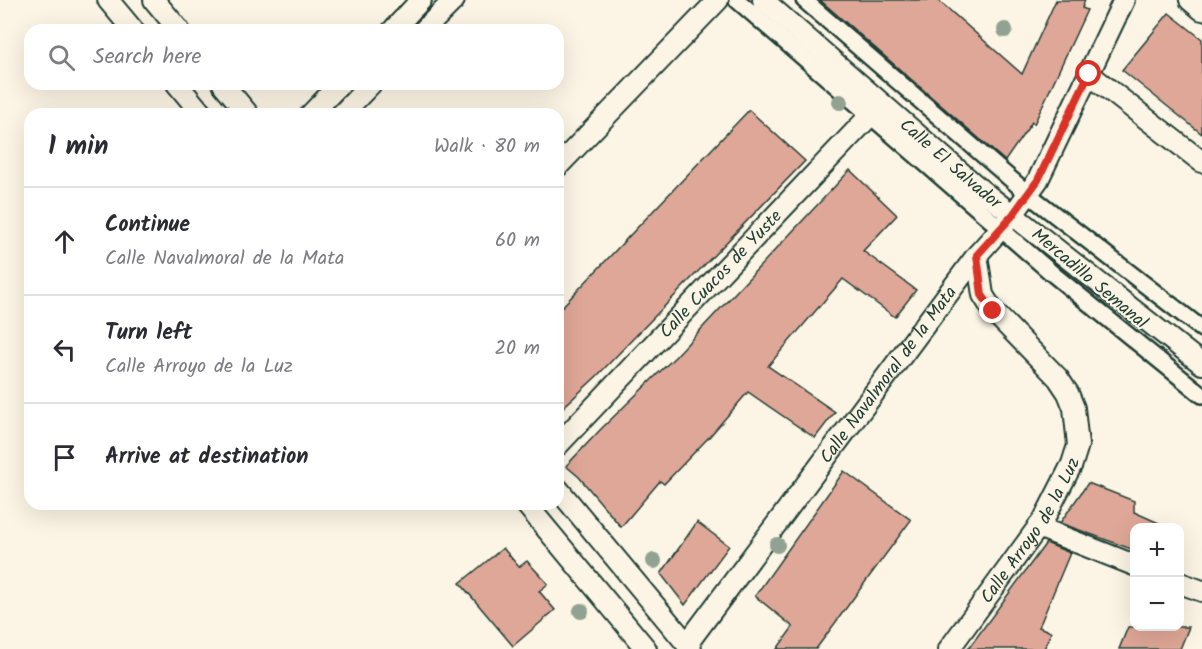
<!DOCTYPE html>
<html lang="en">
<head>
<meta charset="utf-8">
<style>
	body { margin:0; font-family:Kalam,sans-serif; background:#f7f7f7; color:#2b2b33 }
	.controls { position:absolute; right:18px; bottom:18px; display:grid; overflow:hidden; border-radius:12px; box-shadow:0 6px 24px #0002 }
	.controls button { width:54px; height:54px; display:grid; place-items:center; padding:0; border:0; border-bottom:2px solid #e1e1e2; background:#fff; color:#2b2b33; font:30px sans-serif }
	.stop { position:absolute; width:18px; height:18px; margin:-14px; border:4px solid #d93025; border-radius:50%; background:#fff }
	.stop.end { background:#d93025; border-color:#fff; box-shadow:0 2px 6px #0008 }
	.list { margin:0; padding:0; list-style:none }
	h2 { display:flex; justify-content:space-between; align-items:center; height:78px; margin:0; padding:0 24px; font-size:26px }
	h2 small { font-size:20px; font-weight:400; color:#7c7c81 }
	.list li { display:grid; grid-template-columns:39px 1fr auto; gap:18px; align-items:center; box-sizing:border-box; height:108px; padding:0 24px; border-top:2px solid #e1e1e2 }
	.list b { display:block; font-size:22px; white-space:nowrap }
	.list p { margin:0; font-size:20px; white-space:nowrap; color:#7c7c81 }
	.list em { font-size:20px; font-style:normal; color:#7c7c81 }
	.icon { flex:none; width:33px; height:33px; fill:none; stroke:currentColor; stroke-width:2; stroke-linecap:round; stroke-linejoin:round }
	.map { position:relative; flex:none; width:1202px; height:649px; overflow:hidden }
	.search { position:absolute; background:#fff; box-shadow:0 6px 24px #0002; left:24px; top:24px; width:540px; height:66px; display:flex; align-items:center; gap:15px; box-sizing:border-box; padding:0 21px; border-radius:18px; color:#7c7c81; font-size:22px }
	.panel { position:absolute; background:#fff; box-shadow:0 6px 24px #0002; left:24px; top:108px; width:540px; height:402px; border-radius:18px }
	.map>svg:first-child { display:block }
	.building { fill:#dfa797; stroke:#1f3d34; stroke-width:1.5 }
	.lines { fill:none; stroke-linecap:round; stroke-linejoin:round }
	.pedestrian-casing { stroke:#1f3d34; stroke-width:20 }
	.minor-casing { stroke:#1f3d34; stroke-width:24 }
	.pedestrian { stroke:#fcf5e5; stroke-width:15 }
	.minor { stroke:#fcf5e5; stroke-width:20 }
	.tree { fill:#91a292 }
	.route { stroke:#d93025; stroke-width:8 }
	.labels { text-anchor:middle; stroke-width:4.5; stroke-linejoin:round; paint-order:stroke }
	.street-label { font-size:18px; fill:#1f3d34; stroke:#fcf5e5 }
</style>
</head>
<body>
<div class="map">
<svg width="1202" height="649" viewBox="0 0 1202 649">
	<rect width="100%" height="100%" fill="#fcf5e5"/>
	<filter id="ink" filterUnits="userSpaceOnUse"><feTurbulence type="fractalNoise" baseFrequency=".0167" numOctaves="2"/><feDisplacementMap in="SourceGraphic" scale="12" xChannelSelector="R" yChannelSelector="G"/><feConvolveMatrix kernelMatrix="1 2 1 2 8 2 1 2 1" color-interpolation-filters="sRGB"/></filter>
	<g filter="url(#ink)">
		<g class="building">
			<polygon points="820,0 938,0 1022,74 1056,0 1085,0 1082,8 1087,10 1034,124 1032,122 1005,161"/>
			<polygon points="1169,13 1202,39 1202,134 1122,70"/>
			<polygon points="749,110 805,161 597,376 558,412 558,311"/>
			<polygon points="850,170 897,215 863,251 916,290 895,317 843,279 768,366 835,412 815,438 748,392 710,436 664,484 660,481 621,527 579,477 566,466 601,429 675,357"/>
			<polygon points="844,471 911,520 816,649 777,649 793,627 755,596"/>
			<polygon points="1088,483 1134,501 1134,512 1170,528 1134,528 1134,550 1060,523"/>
			<polygon points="697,522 729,546 685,605 661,574"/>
			<polygon points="1046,543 1070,553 1039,627 1051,632 1044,649 968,649"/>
			<polygon points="503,548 519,567 527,561 548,584 539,591 555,610 513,646 460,583"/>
			<polygon points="1128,627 1189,627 1180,649 1119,649"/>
		</g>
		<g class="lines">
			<g class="pedestrian-casing">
				<g id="pedestrian">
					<polyline points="737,0 1054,275 1202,395"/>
					<polyline points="804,0 1028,194 1202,329"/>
				</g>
			</g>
			<g class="minor-casing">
				<g id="minor">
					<polyline points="108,0 133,30"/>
					<polyline points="154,0 179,30"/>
					<path id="s1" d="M 763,0 L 981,190 L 1202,364"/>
					<polyline points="1190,0 1202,10"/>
					<polyline points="393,30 421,0"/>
					<polyline points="424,30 454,0"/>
					<polyline points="1089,74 1202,162"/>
					<polyline points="177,84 202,114"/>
					<polyline points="223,84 248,114"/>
					<polyline points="311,114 340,84"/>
					<polyline points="342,114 371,84"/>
					<polyline points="558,166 718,0"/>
					<path id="s2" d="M 558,445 L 881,104"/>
					<polyline points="558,489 691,649"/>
					<polyline points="526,504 646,649"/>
					<polyline points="1038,527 1134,565"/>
					<polyline points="1180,583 1202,591"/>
					<path id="s3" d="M 687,644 L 977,255 L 1012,216 L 1038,180 L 1124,0"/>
					<path id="s4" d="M 949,649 L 1044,519 L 1072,464 L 1078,445 L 1074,408 L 1068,393 L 1058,378 L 993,311 L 983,295 L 977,255"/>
				</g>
			</g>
			<use href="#pedestrian" class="pedestrian"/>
			<use href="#minor" class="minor"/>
		</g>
		<g class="tree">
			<circle cx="1005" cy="30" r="8"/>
			<circle cx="840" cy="102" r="8"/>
			<circle cx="777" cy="545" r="8"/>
			<circle cx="654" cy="561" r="8"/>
			<circle cx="581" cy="611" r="8"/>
		</g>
	</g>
	<g class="lines" filter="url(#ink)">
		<polyline class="route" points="993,311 982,295 977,255 1012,216 1038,180 1089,74"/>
	</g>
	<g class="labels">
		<g class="street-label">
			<text dy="6" stroke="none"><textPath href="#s1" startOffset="249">Calle El Salvador</textPath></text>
			<text dy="6" stroke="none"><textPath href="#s2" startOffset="236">Calle Cuacos de Yuste</textPath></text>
			<text transform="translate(1090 278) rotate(40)" y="6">Mercadillo Semanal</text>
			<text dy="6" stroke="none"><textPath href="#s3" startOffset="336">Calle Navalmoral de la Mata</textPath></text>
			<text dy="6" stroke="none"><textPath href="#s4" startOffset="144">Calle Arroyo de la Luz</textPath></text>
		</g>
	</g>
</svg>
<div class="controls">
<button>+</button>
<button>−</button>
</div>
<div class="stop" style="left:1089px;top:74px"></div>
<div class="stop end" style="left:993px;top:311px"></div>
<div class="search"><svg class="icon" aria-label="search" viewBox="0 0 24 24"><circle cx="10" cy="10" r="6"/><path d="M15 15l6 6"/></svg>Search here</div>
<section class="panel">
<h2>1 min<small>Walk · 80 m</small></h2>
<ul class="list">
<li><svg class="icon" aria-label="ahead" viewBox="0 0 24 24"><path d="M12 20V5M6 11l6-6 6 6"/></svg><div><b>Continue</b><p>Calle Navalmoral de la Mata</p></div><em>60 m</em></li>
<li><svg class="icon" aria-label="left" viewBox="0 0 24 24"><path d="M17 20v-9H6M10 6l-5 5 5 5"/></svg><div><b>Turn left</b><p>Calle Arroyo de la Luz</p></div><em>20 m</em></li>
<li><svg class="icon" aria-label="arrive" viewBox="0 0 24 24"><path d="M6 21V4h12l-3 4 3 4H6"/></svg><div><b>Arrive at destination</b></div></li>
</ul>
</section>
</div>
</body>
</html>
